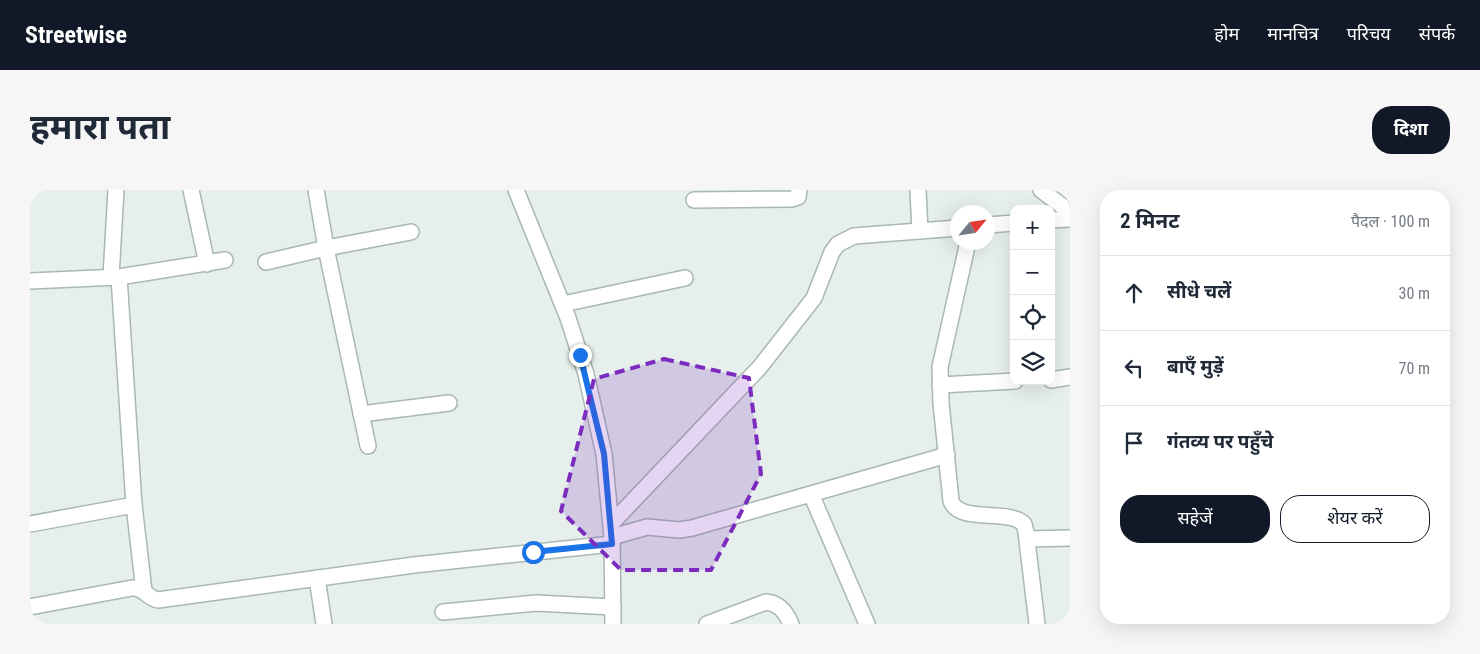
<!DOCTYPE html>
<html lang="hi">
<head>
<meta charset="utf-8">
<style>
	body { margin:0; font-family:"Roboto Condensed","Noto Sans Devanagari",sans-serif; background:#f6f6f7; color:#1f2937 }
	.controls { position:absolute; right:15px; top:15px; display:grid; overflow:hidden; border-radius:10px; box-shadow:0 5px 20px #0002 }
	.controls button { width:45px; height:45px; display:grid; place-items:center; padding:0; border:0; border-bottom:1px solid #e0e1e3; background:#fff; color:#1f2937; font:25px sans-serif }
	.compass { position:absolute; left:920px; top:15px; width:45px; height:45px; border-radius:50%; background:#fff; box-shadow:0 5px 20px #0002; rotate:61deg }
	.stop { position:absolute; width:15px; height:15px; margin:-11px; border:4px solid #1a73e8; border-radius:50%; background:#fff }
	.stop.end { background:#1a73e8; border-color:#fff; box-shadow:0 1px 5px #0008 }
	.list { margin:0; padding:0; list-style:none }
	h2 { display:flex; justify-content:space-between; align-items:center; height:65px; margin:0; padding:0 20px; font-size:21px }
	h2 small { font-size:16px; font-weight:400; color:#747a83 }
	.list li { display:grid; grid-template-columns:32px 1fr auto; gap:15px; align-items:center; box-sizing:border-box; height:75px; padding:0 20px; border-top:1px solid #e0e1e3 }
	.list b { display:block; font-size:19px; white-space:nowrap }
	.list em { font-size:16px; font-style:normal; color:#747a83 }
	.actions { display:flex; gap:10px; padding:15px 20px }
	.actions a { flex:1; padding:11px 0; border:1px solid #111827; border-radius:20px; text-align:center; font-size:18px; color:#111827 }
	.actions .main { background:#111827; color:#fff }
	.icon { flex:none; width:28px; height:28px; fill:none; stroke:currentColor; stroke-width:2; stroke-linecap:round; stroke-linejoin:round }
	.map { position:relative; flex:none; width:1040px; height:434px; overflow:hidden; border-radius:20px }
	header { display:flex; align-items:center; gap:30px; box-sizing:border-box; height:70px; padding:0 25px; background:#111827; color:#fff }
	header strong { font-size:24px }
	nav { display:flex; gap:28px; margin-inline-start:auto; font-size:18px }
	.intro { display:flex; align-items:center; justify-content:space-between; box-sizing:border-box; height:120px; padding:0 30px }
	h1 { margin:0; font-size:35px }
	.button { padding:12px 22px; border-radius:20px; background:#111827; color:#fff; font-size:18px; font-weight:700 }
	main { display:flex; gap:30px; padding:0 30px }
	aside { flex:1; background:#fff; border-radius:20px; box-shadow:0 5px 20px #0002 }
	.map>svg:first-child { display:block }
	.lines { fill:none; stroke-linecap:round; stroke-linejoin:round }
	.street-casing { stroke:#a8b8b2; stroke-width:18 }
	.street { stroke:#fff; stroke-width:15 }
	.route { stroke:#1a73e8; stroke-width:6 }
	.marked { fill:#7b2cbf; fill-opacity:0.2; stroke:#7b2cbf; stroke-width:4; stroke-dasharray:10 6; stroke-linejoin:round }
</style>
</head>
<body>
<header>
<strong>Streetwise</strong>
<nav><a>होम</a><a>मानचित्र</a><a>परिचय</a><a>संपर्क</a></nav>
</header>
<div class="intro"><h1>हमारा पता</h1><a class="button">दिशा</a></div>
<main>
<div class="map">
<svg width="1040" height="434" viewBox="0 0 1040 434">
	<rect width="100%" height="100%" fill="#e6efeb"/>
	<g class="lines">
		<g class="street-casing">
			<g id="street">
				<polyline points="161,0 177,74"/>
				<polyline points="286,0 296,58 338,256"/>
				<polyline points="486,0 538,128 556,184 574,264 582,347 583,434"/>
				<polyline points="888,0 890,41"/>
				<polyline points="1011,0 1040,22"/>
				<polyline points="664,10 762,9 768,7 769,0"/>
				<polyline points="1021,30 1040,29"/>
				<polyline points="958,35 984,33"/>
				<path d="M 938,52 L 910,177 L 911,213 L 921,311 C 930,334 977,318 994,334 L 996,342 L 1007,434"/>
				<polyline points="236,72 296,58 381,42"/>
				<polyline points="81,87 86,0"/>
				<polyline points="89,87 104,315 114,401"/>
				<polyline points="0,91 89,87 195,70"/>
				<polyline points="533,114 655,88"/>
				<polyline points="1021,190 1040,187"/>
				<polyline points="910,195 985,191"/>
				<polyline points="331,224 419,213"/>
				<polyline points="781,304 837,434"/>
				<polyline points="0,334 104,315"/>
				<polyline points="581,334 730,177 784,108 802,62 808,54 824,46 928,38"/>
				<polyline points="582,347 617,337 649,340 662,338 917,265"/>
				<polyline points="997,349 1040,348"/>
				<polyline points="287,388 294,434"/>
				<path d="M 0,417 L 102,398 C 114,397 117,408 128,410 L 384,375 L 582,354"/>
				<polyline points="413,422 506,413 583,417"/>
				<path d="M 677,434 L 736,412 C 749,413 756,422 761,434"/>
			</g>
		</g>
		<use href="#street" class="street"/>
	</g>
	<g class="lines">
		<polyline class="route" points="503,362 582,354 574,264 550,165"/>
	</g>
	<path class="marked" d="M 634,169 L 719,188 L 731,284 L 681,380 L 591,380 L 531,321 L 564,189 Z"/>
</svg>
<div class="controls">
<button>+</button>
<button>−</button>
<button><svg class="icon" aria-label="locate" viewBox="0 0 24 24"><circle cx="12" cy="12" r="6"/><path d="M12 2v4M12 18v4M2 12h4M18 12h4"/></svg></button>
<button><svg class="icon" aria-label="layers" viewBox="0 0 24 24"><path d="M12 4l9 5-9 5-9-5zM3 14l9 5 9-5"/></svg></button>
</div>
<svg class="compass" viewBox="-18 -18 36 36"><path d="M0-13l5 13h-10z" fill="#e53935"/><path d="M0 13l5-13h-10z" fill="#747a83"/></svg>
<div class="stop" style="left:503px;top:362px"></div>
<div class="stop end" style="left:550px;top:165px"></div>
</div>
<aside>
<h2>2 मिनट<small>पैदल · 100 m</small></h2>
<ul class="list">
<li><svg class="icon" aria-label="ahead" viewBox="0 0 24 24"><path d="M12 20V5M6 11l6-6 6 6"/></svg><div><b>सीधे चलें</b></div><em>30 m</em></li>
<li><svg class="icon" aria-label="left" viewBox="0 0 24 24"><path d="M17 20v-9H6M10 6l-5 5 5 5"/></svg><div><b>बाएँ मुड़ें</b></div><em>70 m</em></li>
<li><svg class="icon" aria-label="arrive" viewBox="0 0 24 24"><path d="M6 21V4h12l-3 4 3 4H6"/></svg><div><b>गंतव्य पर पहुँचे</b></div></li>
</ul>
<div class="actions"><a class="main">सहेजें</a><a>शेयर करें</a></div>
</aside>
</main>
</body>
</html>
